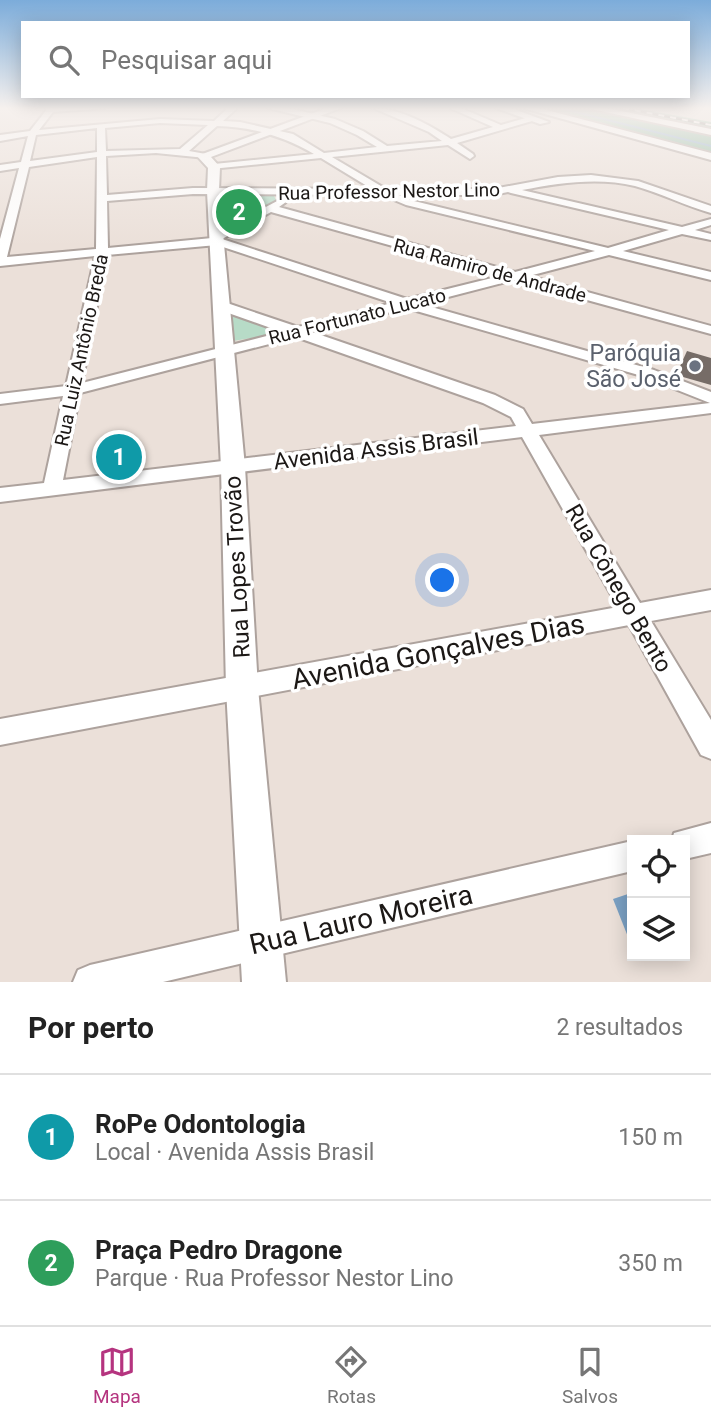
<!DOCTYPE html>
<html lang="pt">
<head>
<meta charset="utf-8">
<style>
	body { margin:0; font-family:Roboto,sans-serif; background:#f2f2f2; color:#222 }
	.controls { position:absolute; right:21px; bottom:21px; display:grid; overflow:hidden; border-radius:0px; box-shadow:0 4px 18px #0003 }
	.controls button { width:63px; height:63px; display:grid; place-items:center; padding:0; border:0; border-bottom:2px solid #e0e0e0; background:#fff; color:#222; font:35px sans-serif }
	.you { position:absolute; left:443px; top:581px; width:24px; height:24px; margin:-18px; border:5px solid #fff; border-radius:50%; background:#1a73e8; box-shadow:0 0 0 10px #1a73e833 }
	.badge { display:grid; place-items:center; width:46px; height:46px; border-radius:50%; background:#b5347f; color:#fff; font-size:23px; font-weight:700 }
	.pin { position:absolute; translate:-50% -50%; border:4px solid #fff; box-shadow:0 2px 7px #0006 }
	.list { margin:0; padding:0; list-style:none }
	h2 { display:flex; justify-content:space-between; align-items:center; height:91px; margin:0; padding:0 28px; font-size:30px }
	h2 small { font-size:23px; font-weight:400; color:#767676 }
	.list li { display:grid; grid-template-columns:46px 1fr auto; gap:21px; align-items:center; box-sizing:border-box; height:126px; padding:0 28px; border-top:2px solid #e0e0e0 }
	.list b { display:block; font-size:26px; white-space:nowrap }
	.list p { margin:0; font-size:23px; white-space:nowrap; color:#767676 }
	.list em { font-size:23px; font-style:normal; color:#767676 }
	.icon { flex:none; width:38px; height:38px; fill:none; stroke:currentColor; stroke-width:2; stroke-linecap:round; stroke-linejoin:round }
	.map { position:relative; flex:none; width:711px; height:982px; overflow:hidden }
	.search { position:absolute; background:#fff; box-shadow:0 4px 18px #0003; left:21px; right:21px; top:21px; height:77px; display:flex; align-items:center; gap:18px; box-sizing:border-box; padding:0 24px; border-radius:0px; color:#767676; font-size:26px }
	.sheet { height:343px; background:#fff }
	nav { display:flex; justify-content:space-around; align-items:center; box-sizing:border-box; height:98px; border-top:2px solid #e0e0e0; background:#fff; font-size:19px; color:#767676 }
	nav a { display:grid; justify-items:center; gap:4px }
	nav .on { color:#b5347f }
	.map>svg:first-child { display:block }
	.green { fill:#b7dbc7 }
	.forest { fill:#7eb196 }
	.water { fill:#7ba1c4 }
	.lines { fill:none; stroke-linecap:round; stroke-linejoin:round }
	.stream { stroke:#7ba1c4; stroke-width:2 }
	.building { fill:#766c67 }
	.minor-casing { stroke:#ada29d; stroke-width:4 }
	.major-casing { stroke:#ada29d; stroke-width:4 }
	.minor { fill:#fff; fill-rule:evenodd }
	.major { fill:#fff; fill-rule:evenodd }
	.rail-casing { stroke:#66605c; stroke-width:2.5 }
	.rail { stroke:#fff; stroke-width:2; stroke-dasharray:6; stroke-linecap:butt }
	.worship-dot { fill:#6b7280; stroke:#fff; stroke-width:2.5 }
	.labels { text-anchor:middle; stroke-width:7; stroke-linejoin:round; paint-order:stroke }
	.far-street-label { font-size:19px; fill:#1c1816; stroke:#fff }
	.worship-label { font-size:23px; fill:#5b616d; stroke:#fff; text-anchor:end }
	.street-label { font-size:23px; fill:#1c1816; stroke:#fff }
	.near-street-label { font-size:28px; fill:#1c1816; stroke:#fff }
</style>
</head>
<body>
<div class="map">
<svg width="711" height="982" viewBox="0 0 711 982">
	<rect width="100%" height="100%" fill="#ebe0d9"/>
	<g class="green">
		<path d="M 231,194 L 274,196 L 276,200 C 261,213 240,225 221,219 L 219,199 Z"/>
		<polygon points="231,314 277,330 275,334 233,341 229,315"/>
	</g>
	<polygon class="forest" points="536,108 635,108 711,122 711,153"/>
	<polygon class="water" points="628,894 632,904 632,947 613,899"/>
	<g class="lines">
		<polyline class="stream" points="560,108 711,146"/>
	</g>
	<g class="building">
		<polygon points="687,351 711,358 711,385 676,375"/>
		<polygon points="127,441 125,463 104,466 106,444"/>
	</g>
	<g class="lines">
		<g class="minor-casing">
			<g id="minor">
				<path d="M 48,108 L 106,108 L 53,112 L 39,130 L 160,119 L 214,121 L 228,108 L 237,108 L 223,121 L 240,122 L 293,134 L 324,153 L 377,147 L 357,135 L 330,123 L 268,108 L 288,108 L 335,119 L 363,131 L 387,146 L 442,141 L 429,132 L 373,108 C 399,108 430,125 451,139 L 493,127 L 450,108 L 461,108 L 501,125 L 529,117 L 532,121 L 457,143 L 473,154 L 474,156 L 470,159 L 448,145 L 332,157 L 386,189 L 493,189 L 558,177 L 591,175 L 638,181 L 711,206 L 711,213 C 685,206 661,193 635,186 C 598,177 559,183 522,190 L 682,227 L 711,219 L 711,225 L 695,230 L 711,234 L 711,240 L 682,234 L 623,251 L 711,272 L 711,280 L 609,255 L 529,276 L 711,326 L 711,334 L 514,280 L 421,304 L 654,370 L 711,392 L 711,413 L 539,435 L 640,603 L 711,590 L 711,610 L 651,621 L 711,720 L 711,759 L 701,755 L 629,625 L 0,745 L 0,719 L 618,607 L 522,437 L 0,502 L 0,488 L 44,483 L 63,396 L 0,404 L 0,394 L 66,386 L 95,256 L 0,266 L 0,239 L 19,168 L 0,171 L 0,165 L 21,162 L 28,136 L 0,141 L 0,135 L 30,131 ZM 160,123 L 208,125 L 180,149 L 106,151 L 105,128 ZM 217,126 C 253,127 283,136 314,154 L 214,164 L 211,165 L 211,169 L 321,158 L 372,189 L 193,188 L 107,195 L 106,156 L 156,153 L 206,158 L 206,154 L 189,151 ZM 97,128 L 97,152 L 30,161 L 36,135 ZM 97,157 L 96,249 L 7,257 L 29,167 ZM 508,192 L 511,193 L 669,230 L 608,248 L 414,201 L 399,195 L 493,195 ZM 193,194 L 382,195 L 406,205 L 595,251 L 515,272 L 279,207 L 286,202 L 281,199 L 213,235 L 212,238 L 108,248 L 107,201 ZM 271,212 L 500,276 L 407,299 L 222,239 ZM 217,245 L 392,303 L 298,327 L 227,303 L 217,303 L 217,309 L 282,332 L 82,383 L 107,255 ZM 406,308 L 642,376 L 710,403 L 532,424 L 523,409 L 495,395 L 312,332 ZM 296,337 L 483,403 L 511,417 L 516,426 L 63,480 L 80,393 Z"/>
				<polygon points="711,823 711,853 685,859 685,840 672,840 674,833"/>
				<polygon points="632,841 632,871 163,982 73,982 78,970 90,965"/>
			</g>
		</g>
		<g class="major-casing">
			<g id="major">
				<polygon points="327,108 341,108 211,157 220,167 219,191 245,467 258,688 286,982 242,982 226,688 221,467 207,191 208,168 197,156"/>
				<polygon points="496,108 511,108 549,122 540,124"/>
				<polygon points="523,108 539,108 711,153 711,160"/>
				<polygon points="587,108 606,108 711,129 711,135"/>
			</g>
		</g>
		<use href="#minor" class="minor"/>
		<use href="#major" class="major"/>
		<g class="rail-casing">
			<polyline id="rail" points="623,108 711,125"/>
		</g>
		<use href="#rail" class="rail"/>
	</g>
	<linearGradient id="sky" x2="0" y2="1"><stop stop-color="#7cacda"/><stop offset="0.44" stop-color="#f6f1ee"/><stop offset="1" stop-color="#f6f1ee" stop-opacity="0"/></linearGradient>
	<rect width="711" height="246" fill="url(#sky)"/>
	<circle class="worship-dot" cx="695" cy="366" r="7"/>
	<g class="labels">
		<g class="far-street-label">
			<text transform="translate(389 191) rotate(-1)" y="7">Rua Professor Nestor Lino</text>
			<text transform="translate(490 270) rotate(15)" y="7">Rua Ramiro de Andrade</text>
			<text transform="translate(357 316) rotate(-14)" y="7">Rua Fortunato Lucato</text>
			<text transform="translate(81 350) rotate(-78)" y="7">Rua Luiz Antônio Breda</text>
		</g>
		<g class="worship-label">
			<text x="681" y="361">Paróquia<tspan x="681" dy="26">São José</tspan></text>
		</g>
		<g class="street-label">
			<text transform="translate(376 449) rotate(-7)" y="8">Avenida Assis Brasil</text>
			<text transform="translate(237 567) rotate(-93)" y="8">Rua Lopes Trovão</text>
			<text transform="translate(619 588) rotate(60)" y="8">Rua Cônego Bento</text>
		</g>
		<g class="near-street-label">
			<text transform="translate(438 651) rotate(-11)" y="10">Avenida Gonçalves Dias</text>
			<text transform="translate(361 919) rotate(-13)" y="10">Rua Lauro Moreira</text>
		</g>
	</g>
</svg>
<div class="controls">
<button><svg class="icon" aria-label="locate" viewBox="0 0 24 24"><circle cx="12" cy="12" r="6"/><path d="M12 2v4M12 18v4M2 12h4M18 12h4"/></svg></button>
<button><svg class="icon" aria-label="layers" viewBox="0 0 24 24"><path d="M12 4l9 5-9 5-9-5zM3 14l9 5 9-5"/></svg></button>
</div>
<div class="you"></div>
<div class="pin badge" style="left:119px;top:457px;background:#0f9aa8">1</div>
<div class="pin badge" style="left:239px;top:212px;background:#2e9e5b">2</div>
<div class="search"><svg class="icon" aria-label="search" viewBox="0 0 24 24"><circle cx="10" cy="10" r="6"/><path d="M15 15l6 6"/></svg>Pesquisar aqui</div>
</div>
<section class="sheet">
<h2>Por perto<small>2 resultados</small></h2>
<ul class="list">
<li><span class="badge" style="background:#0f9aa8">1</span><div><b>RoPe Odontologia</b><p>Local · Avenida Assis Brasil</p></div><em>150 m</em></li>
<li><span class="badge" style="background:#2e9e5b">2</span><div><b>Praça Pedro Dragone</b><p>Parque · Rua Professor Nestor Lino</p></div><em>350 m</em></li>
</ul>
</section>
<nav>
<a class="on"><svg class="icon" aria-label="map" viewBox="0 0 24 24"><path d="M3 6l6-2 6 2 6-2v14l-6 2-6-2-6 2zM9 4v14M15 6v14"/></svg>Mapa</a>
<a><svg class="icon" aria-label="directions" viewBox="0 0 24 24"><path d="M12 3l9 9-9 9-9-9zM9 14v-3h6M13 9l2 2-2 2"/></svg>Rotas</a>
<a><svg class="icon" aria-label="saved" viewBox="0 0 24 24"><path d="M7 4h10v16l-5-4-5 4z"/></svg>Salvos</a>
</nav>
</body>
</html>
